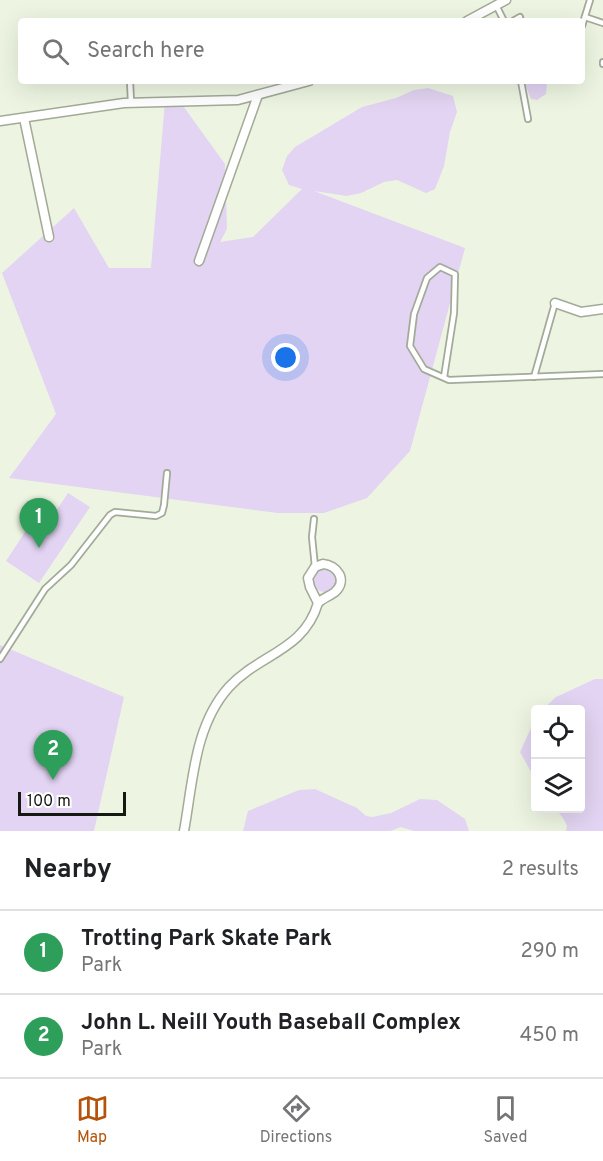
<!DOCTYPE html>
<html lang="en">
<head>
<meta charset="utf-8">
<style>
	body { margin:0; font-family:Overpass,sans-serif; background:#f2f2f2; color:#202124 }
	.controls { position:absolute; right:18px; bottom:18px; display:grid; overflow:hidden; border-radius:6px; box-shadow:0 6px 24px #0002 }
	.controls button { width:54px; height:54px; display:grid; place-items:center; padding:0; border:0; border-bottom:2px solid #e0e0e0; background:#fff; color:#202124; font:30px sans-serif }
	.scale { position:absolute; left:18px; bottom:15px; width:108px; box-sizing:border-box; padding-left:6px; border:3px solid #161812; border-top:0; font-size:16px; line-height:21px; white-space:nowrap; color:#161812; -webkit-text-stroke:4px #fff; paint-order:stroke }
	.you { position:absolute; left:286px; top:358px; width:21px; height:21px; margin:-15px; border:4px solid #fff; border-radius:50%; background:#1a73e8; box-shadow:0 0 0 9px #1a73e833 }
	.badge { display:grid; place-items:center; width:39px; height:39px; border-radius:50%; background:#b45309; color:#fff; font-size:20px; font-weight:700 }
	.pin { position:absolute; translate:-50% -50px; filter:drop-shadow(0 2px 3px #0008) }
	.pin::after { content:''; position:absolute; top:32px; width:21px; height:18px; background:inherit; clip-path:polygon(0 0,100% 0,50% 100%) }
	.list { margin:0; padding:0; list-style:none }
	h2 { display:flex; justify-content:space-between; align-items:center; height:78px; margin:0; padding:0 24px; font-size:26px }
	h2 small { font-size:20px; font-weight:400; color:#757577 }
	.list li { display:grid; grid-template-columns:39px 1fr auto; gap:18px; align-items:center; box-sizing:border-box; height:84px; padding:0 24px; border-top:2px solid #e0e0e0 }
	.list b { display:block; font-size:22px; white-space:nowrap }
	.list p { margin:0; font-size:20px; white-space:nowrap; color:#757577 }
	.list em { font-size:20px; font-style:normal; color:#757577 }
	.icon { flex:none; width:33px; height:33px; fill:none; stroke:currentColor; stroke-width:2; stroke-linecap:round; stroke-linejoin:round }
	.map { position:relative; flex:none; width:603px; height:831px; overflow:hidden }
	.search { position:absolute; background:#fff; box-shadow:0 6px 24px #0002; left:18px; right:18px; top:18px; height:66px; display:flex; align-items:center; gap:15px; box-sizing:border-box; padding:0 21px; border-radius:6px; color:#757577; font-size:22px }
	.sheet { height:246px; background:#fff }
	nav { display:flex; justify-content:space-around; align-items:center; box-sizing:border-box; height:84px; border-top:2px solid #e0e0e0; background:#fff; font-size:16px; color:#757577 }
	nav a { display:grid; justify-items:center; gap:3px }
	nav .on { color:#b45309 }
	.map>svg:first-child { display:block }
	.green { fill:#e2d4f2 }
	.lines { fill:none; stroke-linecap:round; stroke-linejoin:round }
	.service-casing { stroke:#a2aa98; stroke-width:8 }
	.minor-casing { stroke:#a2aa98; stroke-width:11 }
	.service { stroke:#fff; stroke-width:4.5 }
	.minor { stroke:#fff; stroke-width:8 }
</style>
</head>
<body>
<div class="map">
<svg width="603" height="831" viewBox="0 0 603 831">
	<rect width="100%" height="100%" fill="#edf5e2"/>
	<g class="green">
		<polygon points="524,81 547,81 546,94 537,100 531,99"/>
		<polygon points="428,88 453,96 457,112 450,132 444,166 435,189 426,193 397,180 384,182 361,193 347,196 314,191 465,248 410,451 367,498 324,513 278,513 9,478 56,414 2,273 74,208 109,268 151,268 165,101 181,103 225,164 227,229 220,242 253,237 302,189 289,185 282,170 287,156 295,147 362,107 396,98 414,90"/>
		<polygon points="68,493 90,507 39,583 6,561 29,526 41,534"/>
		<circle cx="325" cy="580" r="12"/>
		<polygon points="0,645 124,697 94,831 0,831"/>
		<path d="M 595,679 L 603,679 L 603,831 L 566,831 L 567,826 C 564,819 560,812 553,809 L 580,808 L 580,710 L 543,709 L 556,697 Z"/>
		<polygon points="535,719 535,793 534,777 520,752"/>
		<polygon points="315,789 357,808 366,816 372,817 391,813 420,799 437,800 465,819 469,831 414,831 401,827 390,831 243,831 248,811 299,790"/>
	</g>
	<g class="lines">
		<g class="service-casing">
			<g id="service">
				<polyline points="496,5 504,21"/>
				<polyline points="585,17 603,23"/>
				<polyline points="513,21 520,17"/>
				<polyline points="582,26 590,0"/>
				<polyline points="603,64 603,62"/>
				<polyline points="130,81 131,102"/>
				<polyline points="521,81 528,119"/>
				<polyline points="444,377 454,313 455,274 440,267 427,278 414,314 410,346 424,369 449,380 603,374"/>
				<polyline points="534,377 555,303"/>
				<polyline points="314,519 312,537 315,567"/>
				<polyline points="0,659 45,589 71,565 110,515 115,512 156,516 162,513 164,505 167,473"/>
			</g>
		</g>
		<g class="minor-casing">
			<g id="minor">
				<polyline points="467,21 506,0"/>
				<polyline points="24,118 49,237"/>
				<polyline points="0,121 124,103 238,100 309,81"/>
				<polyline points="199,261 258,95"/>
				<polyline points="555,303 581,312 603,309"/>
				<path d="M 323,564 C 337,565 348,580 335,592 C 330,596 323,598 318,603 L 310,587 L 308,578 L 315,567 Z"/>
				<path d="M 184,831 C 193,782 194,726 229,687 C 259,654 304,651 318,603"/>
			</g>
		</g>
		<use href="#service" class="service"/>
		<use href="#minor" class="minor"/>
	</g>
</svg>
<div class="controls">
<button><svg class="icon" aria-label="locate" viewBox="0 0 24 24"><circle cx="12" cy="12" r="6"/><path d="M12 2v4M12 18v4M2 12h4M18 12h4"/></svg></button>
<button><svg class="icon" aria-label="layers" viewBox="0 0 24 24"><path d="M12 4l9 5-9 5-9-5zM3 14l9 5 9-5"/></svg></button>
</div>
<div class="scale">100 m</div>
<div class="you"></div>
<div class="pin badge" style="left:39px;top:548px;background:#2e9e5b">1</div>
<div class="pin badge" style="left:53px;top:780px;background:#2e9e5b">2</div>
<div class="search"><svg class="icon" aria-label="search" viewBox="0 0 24 24"><circle cx="10" cy="10" r="6"/><path d="M15 15l6 6"/></svg>Search here</div>
</div>
<section class="sheet">
<h2>Nearby<small>2 results</small></h2>
<ul class="list">
<li><span class="badge" style="background:#2e9e5b">1</span><div><b>Trotting Park Skate Park</b><p>Park</p></div><em>290 m</em></li>
<li><span class="badge" style="background:#2e9e5b">2</span><div><b>John L. Neill Youth Baseball Complex</b><p>Park</p></div><em>450 m</em></li>
</ul>
</section>
<nav>
<a class="on"><svg class="icon" aria-label="map" viewBox="0 0 24 24"><path d="M3 6l6-2 6 2 6-2v14l-6 2-6-2-6 2zM9 4v14M15 6v14"/></svg>Map</a>
<a><svg class="icon" aria-label="directions" viewBox="0 0 24 24"><path d="M12 3l9 9-9 9-9-9zM9 14v-3h6M13 9l2 2-2 2"/></svg>Directions</a>
<a><svg class="icon" aria-label="saved" viewBox="0 0 24 24"><path d="M7 4h10v16l-5-4-5 4z"/></svg>Saved</a>
</nav>
</body>
</html>
